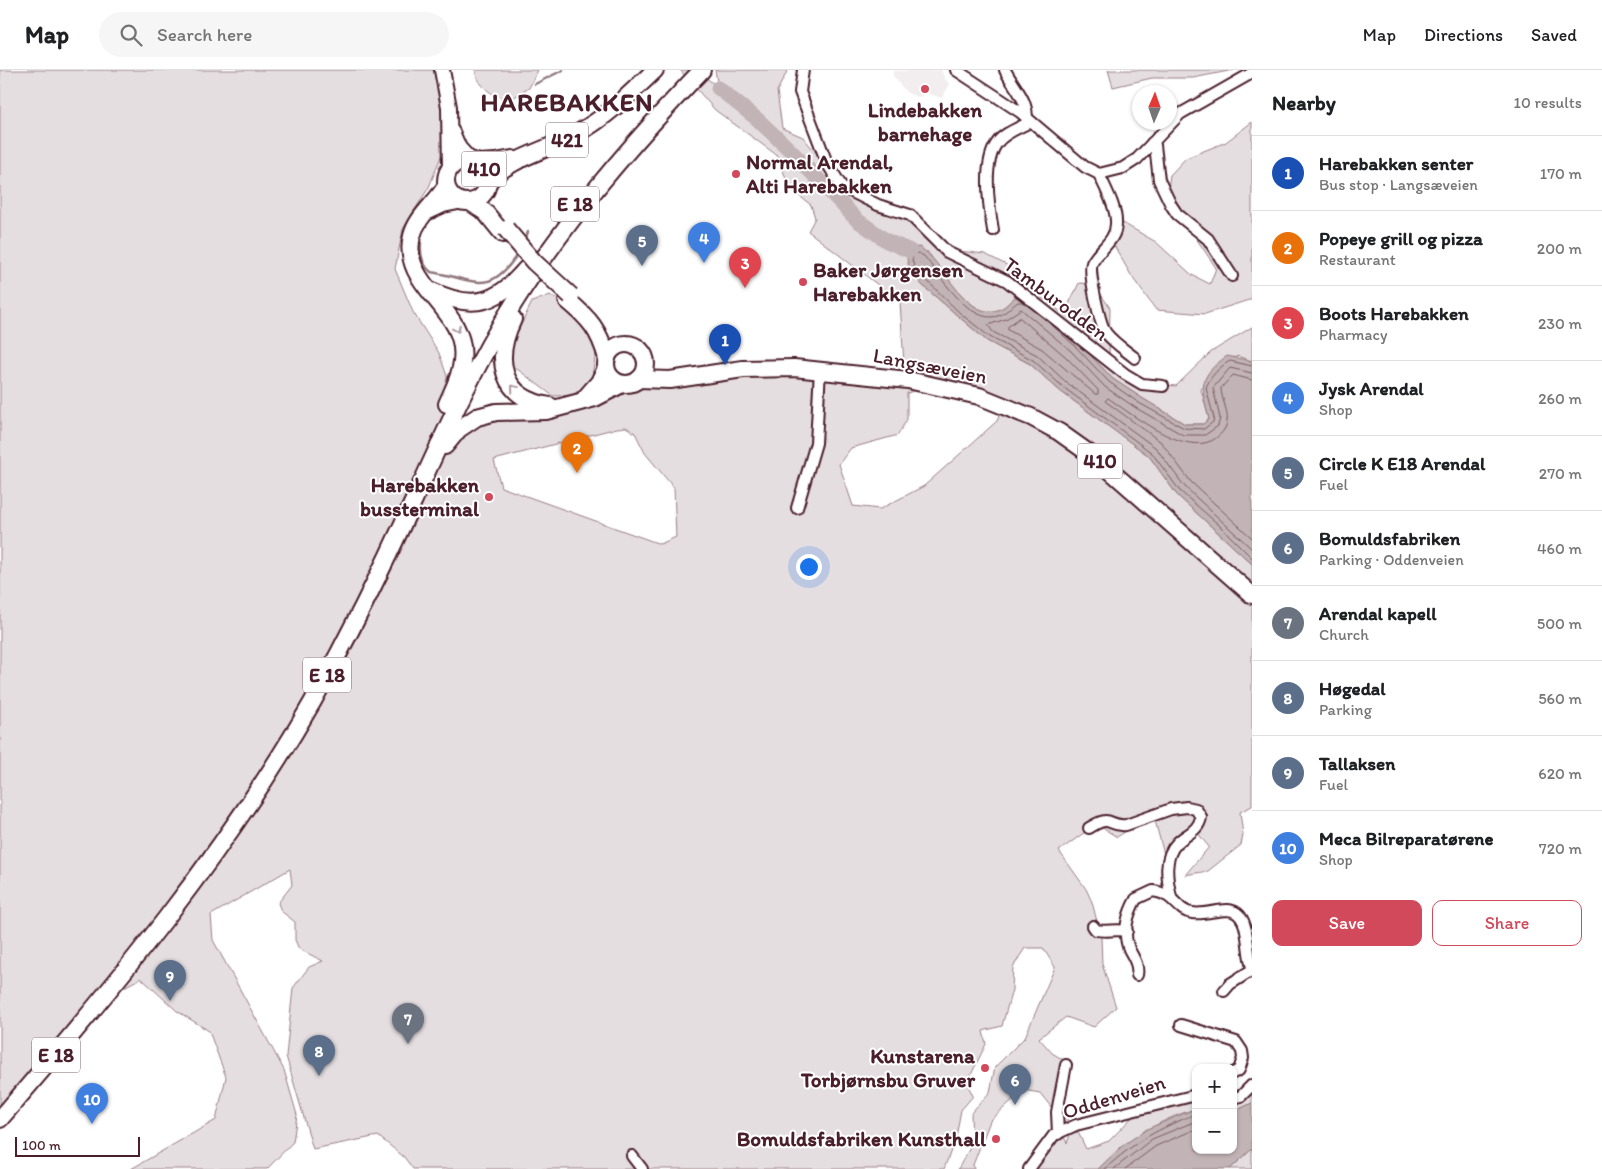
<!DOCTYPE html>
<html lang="en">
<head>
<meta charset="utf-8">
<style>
	body { margin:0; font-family:Itim,sans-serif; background:#f6f6f6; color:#202124 }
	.controls { position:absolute; right:15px; bottom:15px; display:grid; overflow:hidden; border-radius:10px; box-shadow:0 1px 4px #0004 }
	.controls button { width:45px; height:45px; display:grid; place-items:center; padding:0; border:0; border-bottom:1px solid #e0e0e0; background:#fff; color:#202124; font:25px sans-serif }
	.compass { position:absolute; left:1132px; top:15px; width:45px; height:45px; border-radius:50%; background:#fff; box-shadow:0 1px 4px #0004; rotate:2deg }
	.scale { position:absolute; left:15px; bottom:12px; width:125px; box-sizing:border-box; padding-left:5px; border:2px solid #4a1f2b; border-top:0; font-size:14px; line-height:18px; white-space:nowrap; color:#4a1f2b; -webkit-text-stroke:4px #fff; paint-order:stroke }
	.you { position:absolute; left:808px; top:496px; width:18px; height:18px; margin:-12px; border:4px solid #fff; border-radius:50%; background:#1a73e8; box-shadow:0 0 0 8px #1a73e833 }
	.badge { display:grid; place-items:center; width:32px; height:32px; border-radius:50%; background:#d1495b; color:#fff; font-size:16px; font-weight:700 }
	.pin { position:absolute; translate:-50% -41px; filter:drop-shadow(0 1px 2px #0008) }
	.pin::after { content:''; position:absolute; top:26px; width:18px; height:15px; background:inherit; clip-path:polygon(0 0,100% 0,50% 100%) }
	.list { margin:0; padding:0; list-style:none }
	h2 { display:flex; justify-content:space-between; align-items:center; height:65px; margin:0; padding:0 20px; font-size:21px }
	h2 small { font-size:16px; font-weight:400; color:#757577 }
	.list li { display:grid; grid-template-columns:32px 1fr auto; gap:15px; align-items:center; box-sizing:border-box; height:75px; padding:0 20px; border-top:1px solid #e0e0e0 }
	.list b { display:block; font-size:19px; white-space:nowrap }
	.list p { margin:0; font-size:16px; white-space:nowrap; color:#757577 }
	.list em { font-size:16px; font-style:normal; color:#757577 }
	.actions { display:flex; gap:10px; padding:15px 20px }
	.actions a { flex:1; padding:11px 0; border:1px solid #d1495b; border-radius:10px; text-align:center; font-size:18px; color:#d1495b }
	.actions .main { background:#d1495b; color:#fff }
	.icon { flex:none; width:28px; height:28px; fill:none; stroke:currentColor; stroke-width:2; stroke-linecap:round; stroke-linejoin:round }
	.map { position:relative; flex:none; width:1252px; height:1099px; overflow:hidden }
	header { display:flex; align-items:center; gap:30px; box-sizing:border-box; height:70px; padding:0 25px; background:#fff; border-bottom:1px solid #e0e0e0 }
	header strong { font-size:24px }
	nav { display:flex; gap:28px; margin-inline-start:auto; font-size:18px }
	.search { width:350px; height:45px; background:#f6f6f6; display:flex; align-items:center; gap:12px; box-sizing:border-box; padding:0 18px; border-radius:28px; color:#757577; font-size:19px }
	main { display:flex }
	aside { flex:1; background:#fff }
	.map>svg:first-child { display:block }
	.built { fill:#f2eeef }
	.green { fill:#e5dee0; stroke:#987e86; fill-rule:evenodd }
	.water { fill:#c1b3b6; stroke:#91787e }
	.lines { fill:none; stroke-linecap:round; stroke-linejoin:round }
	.shore { stroke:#7a5a63; stroke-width:1 }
	.stream { stroke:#91787e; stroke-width:2.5 }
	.river { stroke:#c1b3b6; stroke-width:15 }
	.minor-casing { stroke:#4a1f2b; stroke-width:14 }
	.secondary-casing { stroke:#4a1f2b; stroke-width:18 }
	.primary-casing { stroke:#4a1f2b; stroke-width:20 }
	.trunk-casing { stroke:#4a1f2b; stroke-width:20 }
	.minor { stroke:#fff; stroke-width:10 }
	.secondary { stroke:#fff; stroke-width:14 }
	.primary { stroke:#fff; stroke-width:16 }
	.trunk { stroke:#fff; stroke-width:16 }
	.primary-bridge-casing { stroke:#4a1f2b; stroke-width:20; stroke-linecap:butt }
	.primary-bridge { stroke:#fff; stroke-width:16 }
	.oneway { stroke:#ae9aa0 }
	.poi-dot { fill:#d1495b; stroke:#fff; stroke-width:2 }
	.labels { text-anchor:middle; stroke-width:4; stroke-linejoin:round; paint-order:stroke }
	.shield { fill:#fff; stroke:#80626b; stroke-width:1 }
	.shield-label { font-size:20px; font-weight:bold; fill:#4a1f2b }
	.poi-label { font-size:21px; font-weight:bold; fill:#4a1f2b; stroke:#fff; text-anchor:end }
	.street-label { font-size:21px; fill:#4a1f2b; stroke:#fff }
	.district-label { font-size:26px; font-weight:bold; letter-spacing:1px; fill:#4a1f2b; stroke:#fff }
</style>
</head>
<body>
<header>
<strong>Map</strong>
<div class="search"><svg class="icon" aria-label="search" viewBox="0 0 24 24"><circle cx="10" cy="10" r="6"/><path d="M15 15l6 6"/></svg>Search here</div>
<nav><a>Map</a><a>Directions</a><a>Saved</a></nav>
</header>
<main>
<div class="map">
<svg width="1252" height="1099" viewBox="0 0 1252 1099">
	<rect width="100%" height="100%" fill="#fff"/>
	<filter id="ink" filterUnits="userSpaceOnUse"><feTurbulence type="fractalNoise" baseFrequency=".02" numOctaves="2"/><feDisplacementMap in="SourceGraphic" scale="10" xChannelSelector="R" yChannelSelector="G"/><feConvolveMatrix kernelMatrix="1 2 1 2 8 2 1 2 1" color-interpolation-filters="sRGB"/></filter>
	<g filter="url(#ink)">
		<polygon class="built" points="941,0 945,9 950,14 942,28 929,24 918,27 907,23 893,6 893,1"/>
		<g class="green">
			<path d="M 0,0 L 434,0 L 441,22 L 447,71 L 429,117 L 403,159 L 395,199 L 413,242 L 439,283 L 447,306 L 447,354 L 492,347 L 572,344 L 608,324 L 648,311 L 780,305 L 905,310 L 900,232 L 808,161 L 815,148 L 811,135 L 789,118 L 778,86 L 715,40 L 680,0 L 696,0 L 718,17 L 715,0 L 788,0 L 777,21 L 782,58 L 803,67 L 825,94 L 863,127 L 910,143 L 942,179 L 985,184 L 1022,203 L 1034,222 L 1064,244 L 1079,213 L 1094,214 L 1110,238 L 1109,289 L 1140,312 L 1176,316 L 1211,282 L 1252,257 L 1252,291 L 1237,286 L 1201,319 L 1209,349 L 1203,354 L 1185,354 L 1142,328 L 1113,309 L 1079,273 L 1015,227 C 1008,233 1002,241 992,242 C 969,244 940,198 927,181 L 922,215 L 987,271 L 1030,294 L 1060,321 L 1149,386 L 1177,425 L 1252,494 L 1252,736 L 1240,742 L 1243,765 L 1241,775 L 1208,801 L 1185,805 L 1209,777 L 1196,761 L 1184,769 L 1171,792 L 1165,788 L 1154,747 L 1142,751 L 1117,767 L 1096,754 L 1059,781 L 1086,819 L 1092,832 L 1101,867 L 1102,894 L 1116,937 L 1094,957 L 1066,947 L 1039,968 L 1052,983 L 1072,995 L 1062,1030 L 1071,1062 L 1078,1062 L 1086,1079 L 1109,1071 L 1144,1035 L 1196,1024 L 1196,1039 C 1157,1049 1126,1073 1098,1099 L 1034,1099 L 1057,1069 L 1063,1065 L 1067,1073 L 1071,1062 L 1040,1023 L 1023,1020 L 990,1051 L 973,1095 L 974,1099 L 958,1099 L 972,1074 L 971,1043 L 990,1022 L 995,997 L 1025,967 L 1055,897 L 1043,878 L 1025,878 L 1013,897 L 1012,920 L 1002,956 L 983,961 L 986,974 L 967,1013 L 973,1026 L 961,1040 L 956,1067 L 944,1099 L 413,1099 L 404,1087 L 378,1066 L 313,1079 L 286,986 L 293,918 L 309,897 L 323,891 L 299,879 L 295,870 L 295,852 L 281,841 L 278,833 L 292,815 L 290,799 L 211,845 L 213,870 L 284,1000 L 297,1045 L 293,1072 L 267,1099 L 131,1099 L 216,1050 L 226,1007 L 209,961 L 177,941 L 141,908 L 104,928 L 0,1049 ZM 928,317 L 1004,333 L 997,351 L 924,416 L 880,439 L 853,436 L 839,394 L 851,378 L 898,365 L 907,349 L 907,323 ZM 626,357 L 635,363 L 645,383 L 674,418 L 676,467 L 660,474 L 501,417 L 494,390 L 617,358 Z"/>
			<path d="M 475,0 L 538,0 L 529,18 L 511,29 C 494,28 478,17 475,0 Z"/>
			<polygon points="1108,0 1234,0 1193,8 1152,8 1113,17"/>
			<polygon points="1252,52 1252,229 1205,244 1156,240 1132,207 1107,163 1116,149 1156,172 1192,205 1210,214 1216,198 1167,125 1170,105 1186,88 1226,72"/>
			<polygon points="550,225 572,239 598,271 591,311 573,325 553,326 513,296 511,276 532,232"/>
			<polygon points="1252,1007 1252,1033 1233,1042 1233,1022 1241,1022"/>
			<polygon points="1252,1079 1252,1099 1230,1099"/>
		</g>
		<g class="water">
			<path d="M 919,177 C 943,189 966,254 1000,239 C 1006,237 1010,231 1015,227 L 1024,227 L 1079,273 L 1113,309 L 1142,328 L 1185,354 L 1203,354 L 1209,349 C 1201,318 1197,307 1227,286 L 1252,291 L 1252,494 L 1177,425 L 1149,386 L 1060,321 L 1030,294 L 987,271 L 922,215 L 910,201 L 907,189 L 910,178 Z"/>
			<polygon points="1252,1033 1252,1079 1230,1099 1098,1099 1122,1076 1147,1059 1194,1039 1196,1039 1196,1080 1233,1080 1233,1042"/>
		</g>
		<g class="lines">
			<g class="shore">
				<path d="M 1034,240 L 1022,232 L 1018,232 C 1009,238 1003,247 991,247 C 966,248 938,203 924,186 L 918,183 L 914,184 L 912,190 L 915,199 L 961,244 L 990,267 L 1033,290 L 1063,317 L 1152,383 L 1180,421 L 1218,454 L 1252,488"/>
				<path d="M 1042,246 L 1075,276 L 1109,312 L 1139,333 L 1184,358 L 1204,359 L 1213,352 L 1214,348 L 1206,318 C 1209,308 1220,296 1230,291 L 1252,296"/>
				<polygon points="1020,248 1065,286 1098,320 1098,324 1095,324 1042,279 1008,260 1008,257"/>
				<polyline points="1252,303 1230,298 1213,318 1220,348 1218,356 1205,365 1183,365 1136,338 1105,317 1071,281 1021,239 1006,249 988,255 993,262 1037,285 1067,313 1156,378 1185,417 1252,479"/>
				<path d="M 1252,310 L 1233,305 L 1221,318 C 1221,329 1229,341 1227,352 C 1226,359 1221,364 1216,368 C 1187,389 1133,345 1108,328 L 1105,331 L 1161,372 L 1191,412 L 1252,468"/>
				<path d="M 1105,1099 C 1134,1072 1159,1058 1196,1044"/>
				<polyline points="1114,1099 1152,1069 1196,1051"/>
				<polyline points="1125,1099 1156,1076 1196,1059"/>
			</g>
			<g class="stream">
				<polyline points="535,14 563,0"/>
				<polyline points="524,172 528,162"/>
				<path d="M 421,173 C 420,184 422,195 431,202 C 473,208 489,229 518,183"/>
			</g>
			<polyline class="river" points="718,18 757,49 791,81 857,150 887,171 910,181"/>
			<g class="minor-casing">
				<g id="minor">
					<polyline points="803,0 800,22 827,93 842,117 878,135 910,145 947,182 1007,211 1125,304 1142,314 1163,316"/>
					<polyline points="956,0 1020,42 1085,97 1099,104 1123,98 1137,89 1180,44 1252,3"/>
					<polyline points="1152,73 1155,75 1159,110 1171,135 1177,144 1208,169 1232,206"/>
					<path d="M 1099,104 C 1105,118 1117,138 1116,154 C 1116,171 1099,179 1092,193 C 1088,202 1100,255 1106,263 C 1114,273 1125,280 1135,288"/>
					<path d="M 993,160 C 989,138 982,93 997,73 C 1003,64 1016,59 1026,54 C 1031,32 1014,18 1005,0"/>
					<polyline points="797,438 816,373 820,299"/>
					<path d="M 1089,758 C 1113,743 1107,757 1126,755 L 1171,739 L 1187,737 L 1196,739 L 1201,747 C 1199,761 1186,764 1177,773 C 1163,787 1167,810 1171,827"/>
					<path d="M 1093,856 L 1096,860 C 1106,862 1116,859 1127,861"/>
					<path d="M 1137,905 C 1139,895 1133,887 1129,879 C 1122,863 1128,843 1136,829 L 1153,821 C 1176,824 1176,841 1192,843 C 1204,845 1216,840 1227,840 C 1252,841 1245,878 1252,897"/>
					<polyline points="1224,921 1230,914 1252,900"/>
					<polyline points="1181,955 1236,972 1242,981 1243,988 1239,1000 1233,1003"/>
					<polyline points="1233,1028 1241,1026 1252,1015"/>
					<polyline points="1058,1064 1057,1042 1066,995"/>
					<polyline points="632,1086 642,1099"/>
					<polyline points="1029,1099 1054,1065 1076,1055 1196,1025"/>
				</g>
			</g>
			<g class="secondary-casing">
				<g id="secondary">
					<polyline points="442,0 449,37 450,99"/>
					<polyline points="452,62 459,78 470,90"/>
				</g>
			</g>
			<g class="primary-casing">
				<g id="primary">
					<circle cx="467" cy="111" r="21"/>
					<polyline points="478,93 496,92 512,89"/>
					<path d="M 488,112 C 510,87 550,80 578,63 C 607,47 631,23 655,0"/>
					<polyline points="470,132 485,142 503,164"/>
					<path d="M 567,230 C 590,249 599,260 607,288"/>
					<circle cx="626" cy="294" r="20"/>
					<polyline points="639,309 670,310 743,299 794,298 908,310 979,326 1031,347 1059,362 1097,389 1252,525"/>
				</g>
			</g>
			<g class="trunk-casing">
				<g id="trunk">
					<path d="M 446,116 C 436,133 417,146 412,166 C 399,217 469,238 462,291 C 461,306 453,320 447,334"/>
					<polyline points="428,141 443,134 458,131"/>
					<path d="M 432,221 C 474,241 497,233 526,199"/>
					<path d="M 513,249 C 494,289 500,328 550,336"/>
					<polyline points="585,328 599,312 606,298"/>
					<polyline points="445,376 459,359 477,347 496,342 546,341 595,328 622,314"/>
					<path d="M 0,1049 C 114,917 226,783 313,631 C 349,566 382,500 413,432 C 444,364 474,296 514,233 C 567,148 633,72 702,0"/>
				</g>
			</g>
			<use href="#minor" class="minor"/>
			<use href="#secondary" class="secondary"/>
			<use href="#primary" class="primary"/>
			<use href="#trunk" class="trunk"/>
			<g class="primary-bridge-casing">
				<polyline id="primary-bridge" points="506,159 534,192 571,226"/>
			</g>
			<use href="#primary-bridge" class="primary-bridge"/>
		</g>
		<defs><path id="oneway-chevron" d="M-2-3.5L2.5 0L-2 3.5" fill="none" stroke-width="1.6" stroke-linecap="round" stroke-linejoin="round" transform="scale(1.25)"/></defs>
		<g class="oneway">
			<use href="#oneway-chevron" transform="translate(457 259) rotate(65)"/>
			<use href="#oneway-chevron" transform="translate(514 318) rotate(-130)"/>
		</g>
	</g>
	<g class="poi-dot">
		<circle cx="925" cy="19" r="5"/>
		<circle cx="736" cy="104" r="5"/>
		<circle cx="803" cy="212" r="5"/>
		<circle cx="489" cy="427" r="5"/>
		<circle cx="985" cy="998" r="5"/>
		<circle cx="996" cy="1069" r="5"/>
	</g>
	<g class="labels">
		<g class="shield">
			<rect x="546" y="52.5" width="42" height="35" rx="4"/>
			<rect x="461.5" y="81.5" width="45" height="35" rx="4"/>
			<rect x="551" y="116.5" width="48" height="35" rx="4"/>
			<rect x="1077.5" y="373.5" width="45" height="35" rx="4"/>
			<rect x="303" y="587.5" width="48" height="35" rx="4"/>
			<rect x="32" y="967.5" width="48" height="35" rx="4"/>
		</g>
		<g class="shield-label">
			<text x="567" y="77">421</text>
			<text x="484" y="106">410</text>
			<text x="575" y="141">E 18</text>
			<text x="1100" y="398">410</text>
			<text x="327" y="612">E 18</text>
			<text x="56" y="992">E 18</text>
		</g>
		<g class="poi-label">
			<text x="925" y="47" text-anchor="middle">Lindebakken<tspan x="925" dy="24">barnehage</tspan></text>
			<text x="746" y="99" text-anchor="start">Normal Arendal,<tspan x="746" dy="24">Alti Harebakken</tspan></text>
			<text x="813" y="207" text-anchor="start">Baker Jørgensen<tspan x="813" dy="24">Harebakken</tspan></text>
			<text x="479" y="422">Harebakken<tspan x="479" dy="24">bussterminal</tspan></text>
			<text x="975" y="993">Kunstarena<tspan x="975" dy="24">Torbjørnsbu Gruver</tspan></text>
			<text x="986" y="1076">Bomuldsfabriken Kunsthall</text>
		</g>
		<g class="street-label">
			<text transform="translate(1056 229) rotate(37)" y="7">Tamburodden</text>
			<text transform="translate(930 296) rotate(11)" y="7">Langsæveien</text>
			<text transform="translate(1114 1027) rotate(-17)" y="7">Oddenveien</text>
		</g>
		<g class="district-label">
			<text x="567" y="41">HAREBAKKEN</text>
		</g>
	</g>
</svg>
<div class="controls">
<button>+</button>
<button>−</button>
</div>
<svg class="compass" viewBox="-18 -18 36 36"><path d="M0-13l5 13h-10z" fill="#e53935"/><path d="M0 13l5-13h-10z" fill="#757577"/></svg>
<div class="scale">100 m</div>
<div class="you"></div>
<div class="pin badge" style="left:725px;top:295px;background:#1a4fb4">1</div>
<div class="pin badge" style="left:577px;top:403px;background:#e8710a">2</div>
<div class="pin badge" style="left:745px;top:218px;background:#e0444e">3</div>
<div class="pin badge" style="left:704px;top:193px;background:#3f7fe0">4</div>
<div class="pin badge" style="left:642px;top:196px;background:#5c6f8a">5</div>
<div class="pin badge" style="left:1015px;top:1035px;background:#5c6f8a">6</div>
<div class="pin badge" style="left:408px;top:974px;background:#6b7280">7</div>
<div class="pin badge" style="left:319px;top:1006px;background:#5c6f8a">8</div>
<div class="pin badge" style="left:170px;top:931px;background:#5c6f8a">9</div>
<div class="pin badge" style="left:92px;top:1054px;background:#3f7fe0">10</div>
</div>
<aside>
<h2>Nearby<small>10 results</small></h2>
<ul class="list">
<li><span class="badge" style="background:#1a4fb4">1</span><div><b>Harebakken senter</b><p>Bus stop · Langsæveien</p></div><em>170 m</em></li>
<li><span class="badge" style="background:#e8710a">2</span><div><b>Popeye grill og pizza</b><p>Restaurant</p></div><em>200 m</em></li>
<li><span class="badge" style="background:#e0444e">3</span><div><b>Boots Harebakken</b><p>Pharmacy</p></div><em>230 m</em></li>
<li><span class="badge" style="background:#3f7fe0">4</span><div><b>Jysk Arendal</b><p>Shop</p></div><em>260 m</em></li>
<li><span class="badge" style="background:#5c6f8a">5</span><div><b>Circle K E18 Arendal</b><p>Fuel</p></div><em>270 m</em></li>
<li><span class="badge" style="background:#5c6f8a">6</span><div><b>Bomuldsfabriken</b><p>Parking · Oddenveien</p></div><em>460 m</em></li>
<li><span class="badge" style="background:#6b7280">7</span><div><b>Arendal kapell</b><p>Church</p></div><em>500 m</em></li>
<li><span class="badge" style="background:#5c6f8a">8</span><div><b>Høgedal</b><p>Parking</p></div><em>560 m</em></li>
<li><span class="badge" style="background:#5c6f8a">9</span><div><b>Tallaksen</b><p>Fuel</p></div><em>620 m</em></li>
<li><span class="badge" style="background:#3f7fe0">10</span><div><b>Meca Bilreparatørene</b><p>Shop</p></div><em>720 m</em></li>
</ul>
<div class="actions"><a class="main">Save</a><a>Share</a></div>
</aside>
</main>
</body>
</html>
